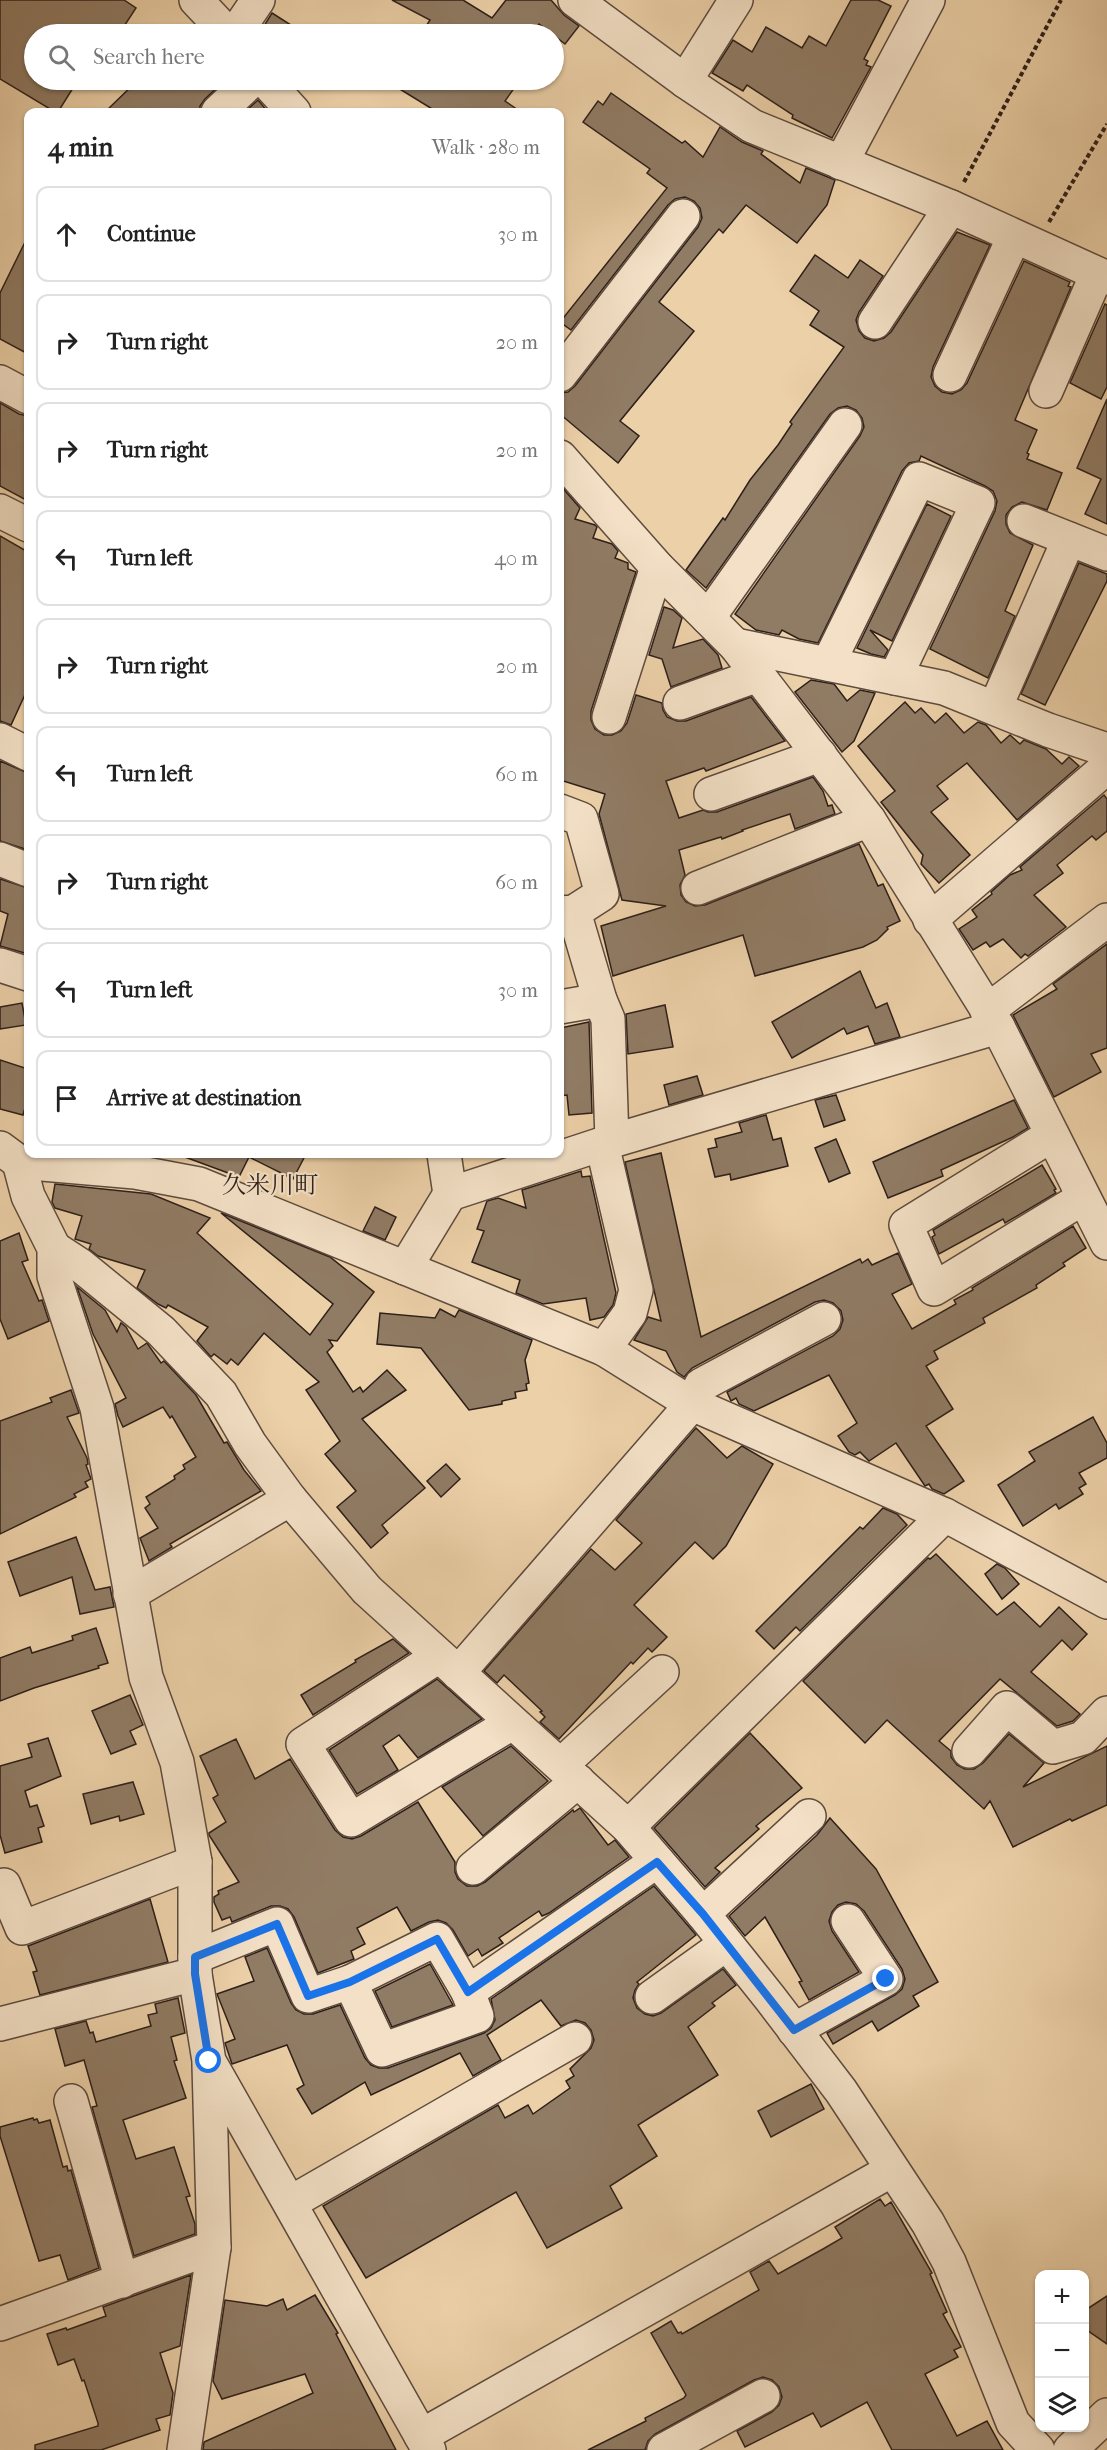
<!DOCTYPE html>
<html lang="en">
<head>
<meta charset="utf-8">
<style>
	body { margin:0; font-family:"IM FELL French Canon","Noto Serif JP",serif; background:#f2f2f2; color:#222 }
	.controls { position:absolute; right:18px; bottom:18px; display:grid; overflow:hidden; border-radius:12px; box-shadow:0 2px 4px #0004 }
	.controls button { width:54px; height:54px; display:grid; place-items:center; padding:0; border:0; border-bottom:2px solid #e0e0e0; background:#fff; color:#222; font:30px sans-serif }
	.stop { position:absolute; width:18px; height:18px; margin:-14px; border:4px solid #1a73e8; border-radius:50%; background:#fff }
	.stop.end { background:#1a73e8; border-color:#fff; box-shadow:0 2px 6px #0008 }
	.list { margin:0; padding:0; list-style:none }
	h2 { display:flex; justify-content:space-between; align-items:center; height:78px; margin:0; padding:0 24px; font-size:26px }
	h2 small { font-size:20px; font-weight:400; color:#767676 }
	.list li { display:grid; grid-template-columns:39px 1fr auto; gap:18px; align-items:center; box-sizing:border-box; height:96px; margin:0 12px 12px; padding:0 12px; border:2px solid #e0e0e0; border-radius:12px }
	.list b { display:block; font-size:22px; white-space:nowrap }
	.list em { font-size:20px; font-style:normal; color:#767676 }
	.icon { flex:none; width:33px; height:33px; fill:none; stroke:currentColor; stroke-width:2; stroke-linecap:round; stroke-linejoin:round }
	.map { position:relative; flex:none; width:1107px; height:2450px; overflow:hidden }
	.search { position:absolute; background:#fff; box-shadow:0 2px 4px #0004; left:24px; top:24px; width:540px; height:66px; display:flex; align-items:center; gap:15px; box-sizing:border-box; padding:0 21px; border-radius:33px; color:#767676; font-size:22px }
	.panel { position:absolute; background:#fff; box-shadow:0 2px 4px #0004; left:24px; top:108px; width:540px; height:1050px; border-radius:12px }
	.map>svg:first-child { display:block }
	.building { fill:#907b64; stroke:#2d1f1a; stroke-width:1.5 }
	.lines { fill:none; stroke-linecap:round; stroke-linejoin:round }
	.minor-casing { stroke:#5d4b3e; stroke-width:36 }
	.path { stroke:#2d1f1a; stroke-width:4; stroke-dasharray:4.5 3; stroke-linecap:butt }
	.minor { stroke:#f3e0c6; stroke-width:33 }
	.route { stroke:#1a73e8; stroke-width:8 }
	.labels { text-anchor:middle; stroke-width:4.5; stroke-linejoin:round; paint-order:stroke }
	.quarter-label { font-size:24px; fill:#2d1f1a; stroke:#f3e0c6 }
</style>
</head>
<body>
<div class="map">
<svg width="1107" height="2450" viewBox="0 0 1107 2450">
	<rect width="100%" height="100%" fill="#ecd0a8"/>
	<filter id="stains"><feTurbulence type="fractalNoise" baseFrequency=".00333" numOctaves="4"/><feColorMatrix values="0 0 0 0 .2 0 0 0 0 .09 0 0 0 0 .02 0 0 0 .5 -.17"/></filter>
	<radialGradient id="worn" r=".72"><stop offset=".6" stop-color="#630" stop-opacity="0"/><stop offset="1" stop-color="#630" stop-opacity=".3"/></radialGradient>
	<g class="building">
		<polygon points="0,0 124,0 136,8 119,34 34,34 34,80 78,80 58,112 55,112 0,79"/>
		<polygon points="392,0 463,0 492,18 506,0 551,0 564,15 579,26 565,44 539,24 531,34 421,34 430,20"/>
		<polygon points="851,0 878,0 891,6 864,59 868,61 866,65 871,67 832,138 792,118 793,115 747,85 743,91 712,73 733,40 752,52 766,27 802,48 809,36 826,46"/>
		<polygon points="272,13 305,34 259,34"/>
		<polygon points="138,80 225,80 205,99 200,106 200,112 105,112"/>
		<polygon points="385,80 520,80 505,101 521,112 437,112"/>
		<polygon points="611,93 682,143 685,141 703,157 720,127 742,142 763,151 761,154 800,183 806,168 835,180 827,205 797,243 746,205 723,233 719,229 659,302 694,331 620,421 639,436 618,463 560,414 560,393 568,392 575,386 698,227 702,218 700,208 694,201 685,197 675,199 668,205 571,330 560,322 667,188 647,173 650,169 583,122 598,101 603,105"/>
		<polygon points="258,100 268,112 245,112"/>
		<polygon points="957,232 990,245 933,367 931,377 935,386 942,392 952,394 961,390 967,383 1024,261 1070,282 1068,286 1071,287 1015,420 1037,430 1027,453 1029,454 1027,459 1062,473 1047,510 1022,502 1012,507 1006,515 1006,524 1010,533 1033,545 1005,611 1015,616 988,678 930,649 995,511 997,501 993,491 985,486 921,456 919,461 909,463 902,471 818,643 799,639 782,630 779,635 756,630 735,614 860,436 864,427 862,418 856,410 847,406 838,408 830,414 706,588 686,570 723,518 725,520 750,480 778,445 792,424 790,422 844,347 810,325 819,311 790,291 815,255 848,278 860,260 883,276 859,312 856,320 859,331 865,338 874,341 884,338 891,332"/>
		<polygon points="28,236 28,354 0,339 0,293"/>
		<polygon points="1105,304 1107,305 1107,387 1101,399 1070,383"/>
		<polygon points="1107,399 1107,524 1085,514 1101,479 1077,468"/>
		<polygon points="0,403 19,414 28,416 28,501 0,486"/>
		<polygon points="560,485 580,508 575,519 595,525 597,527 593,538 612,544 618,551 615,558 628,563 628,569 636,572 591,711 591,720 595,729 604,735 612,735 621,731 627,723 636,695 662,703 663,710 667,717 677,721 686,721 751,697 785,741 706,771 704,768 666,781 679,818 703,810 708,812 717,812 813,777 823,791 828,806 832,805 835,814 795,829 790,814 742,830 743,831 722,839 721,837 679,850 685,875 680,885 681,895 686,902 695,906 705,905 859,844 878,886 883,884 900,921 887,927 888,929 877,940 863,947 755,976 743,935 613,976 601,926 666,906 622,900 599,814 605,794 560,780"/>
		<polygon points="927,504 951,516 892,641 870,630 888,650 884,657 871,654 857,648"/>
		<polygon points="0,536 28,552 28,688 11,725 0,721"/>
		<polygon points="1079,563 1107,574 1107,581 1045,705 1021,694"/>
		<polygon points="664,607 673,610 682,618 673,648 703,639 718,655 722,668 671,687 662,659 649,655"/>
		<polygon points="811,680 834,684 847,701 860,690 875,693 854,741 842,752 795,692"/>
		<polygon points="905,702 915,713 921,708 935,723 946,713 964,733 978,722 986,725 1001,743 1010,735 1020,744 1024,740 1046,749 1062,764 1069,757 1079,766 1017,820 967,763 937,786 948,799 931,812 970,855 939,883 921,864 923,855 881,802 895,791 858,746"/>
		<polygon points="0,761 28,773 28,850 0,841"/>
		<polygon points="1104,795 1107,799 1107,831 1096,840 1092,836 1057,865 1063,873 1034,895 1066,927 1028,956 1025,954 1021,958 1003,939 990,947 986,942 973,950 959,929 977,917 972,910 992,894 991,892 1010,875 1022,870 1020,867"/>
		<polygon points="0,879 28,888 28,954 0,946 8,914 0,911"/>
		<polygon points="1107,944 1107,1048 1091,1054 1101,1072 1054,1097 1013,1015 1057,989 1053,984"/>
		<polygon points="860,971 876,1008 887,1003 900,1037 875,1044 868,1026 847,1034 844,1028 792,1058 772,1022"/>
		<polygon points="22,1003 26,1025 0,1029 0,1007"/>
		<polygon points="665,1005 673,1047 628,1054 626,1014"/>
		<polygon points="589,1022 592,1113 569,1115 567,1095 560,1096 560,1028"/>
		<polygon points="0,1060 28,1069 28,1097 23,1115 0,1109"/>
		<polygon points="697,1076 703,1095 669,1105 664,1085"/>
		<polygon points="836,1095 845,1120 824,1127 815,1100"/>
		<polygon points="1014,1100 1028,1128 1013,1137 941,1170 943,1176 888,1198 873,1162"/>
		<polygon points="766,1115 773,1140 781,1138 788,1166 731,1180 730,1174 715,1177 708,1149 717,1147 715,1139 742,1132 739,1123"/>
		<polygon points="836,1139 850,1173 829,1182 815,1148"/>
		<polygon points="661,1153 701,1337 860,1259 862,1263 868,1259 872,1265 898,1253 912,1284 892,1294 912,1329 956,1304 954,1300 973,1290 972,1288 1073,1226 1086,1248 1063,1263 1065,1266 1036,1285 1037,1288 983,1318 985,1323 934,1351 938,1359 926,1366 953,1409 926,1426 964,1481 944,1494 932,1489 929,1484 925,1486 896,1443 869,1461 860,1452 855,1455 849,1452 838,1436 857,1423 829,1375 754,1411 739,1404 736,1398 731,1401 727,1392 833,1336 840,1329 843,1320 841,1311 833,1303 824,1300 815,1302 692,1368 684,1377 677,1372 666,1351 634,1340 648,1317 661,1321 625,1162"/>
		<polygon points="182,1154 306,1154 293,1179 249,1157 239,1177 182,1156"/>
		<polygon points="1042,1165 1056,1189 1054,1190 1056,1193 1005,1223 1003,1219 939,1254 932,1237 935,1235 933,1230"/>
		<polygon points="581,1171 582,1177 590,1176 616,1293 613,1305 604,1317 590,1320 586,1298 543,1304 516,1293 520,1280 472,1262 484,1231 477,1229 487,1201 498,1198 526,1208 522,1190"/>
		<polygon points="55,1184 151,1194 210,1218 197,1233 310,1335 333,1304 221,1213 330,1257 374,1292 337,1341 329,1340 333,1346 327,1352 353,1392 360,1387 363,1392 387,1370 406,1390 362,1419 425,1488 382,1525 388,1533 371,1548 337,1507 356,1491 325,1454 340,1441 306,1390 319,1382 264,1333 238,1365 231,1359 227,1364 214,1354 211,1357 197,1341 208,1327 168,1305 166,1308 158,1304 137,1288 145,1270 98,1256 89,1249 91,1244 75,1239 82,1216 55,1208 52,1202"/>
		<polygon points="375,1207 396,1217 385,1240 363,1231"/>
		<polygon points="19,1233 28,1260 22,1262 39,1301 42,1300 49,1321 8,1339 0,1319 0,1241"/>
		<polygon points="77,1287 105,1310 117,1332 121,1323 126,1327 138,1349 147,1343 161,1363 164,1361 196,1395 224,1443 227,1442 244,1470 261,1491 170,1544 172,1547 149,1561 140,1538 158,1528 145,1508 150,1504 146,1497 175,1479 174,1476 185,1469 183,1465 196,1457 172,1416 170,1418 163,1407 123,1427 118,1416 115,1404 126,1398 93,1334"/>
		<polygon points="440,1309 455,1317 459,1310 532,1340 525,1360 529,1383 526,1384 527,1390 515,1392 516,1398 502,1401 502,1404 469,1410 421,1348 377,1344 380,1313 435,1318"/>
		<polygon points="71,1390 79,1413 67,1417 87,1458 88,1464 86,1465 91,1479 85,1482 88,1487 74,1494 76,1497 0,1534 0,1421 52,1402 50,1398"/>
		<polygon points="1093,1417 1107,1443 1107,1458 1079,1473 1086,1484 1079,1488 1083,1494 1059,1509 1056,1504 1023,1526 998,1485 1035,1461 1029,1452"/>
		<polygon points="696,1428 727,1458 742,1446 773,1464 726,1546 713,1559 695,1542 634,1605 667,1637 652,1652 648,1648 633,1664 631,1662 559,1739 540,1722 545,1717 540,1712 542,1711 504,1675 497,1683 484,1671 591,1549 615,1570 642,1543 616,1520"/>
		<polygon points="446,1464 460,1479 441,1497 427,1481"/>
		<polygon points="883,1508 897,1514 907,1525 800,1631 796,1627 774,1649 756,1631 860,1527 863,1529"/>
		<polygon points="76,1537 95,1590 110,1587 114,1607 80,1614 72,1577 20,1596 8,1562"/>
		<polygon points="936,1554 997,1615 1014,1602 1040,1627 1059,1607 1087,1634 1072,1650 1062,1640 1031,1672 1080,1714 1073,1721 1057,1726 1000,1679 939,1741 951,1751 951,1757 957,1765 965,1769 974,1769 983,1763 1009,1734 1044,1763 1023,1787 1107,1746 1107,1805 1072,1821 1070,1819 1013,1847 990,1801 984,1809 887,1720 865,1743 803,1681 928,1558 930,1559"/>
		<polygon points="997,1564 1005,1568 1019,1584 1002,1599 985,1574"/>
		<polygon points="96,1628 108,1663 98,1666 99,1668 34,1688 0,1701 0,1658 30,1647 32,1653 73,1640 72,1636"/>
		<polygon points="393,1639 409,1653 313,1715 301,1695 356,1662 355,1660"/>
		<polygon points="437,1679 482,1719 418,1758 399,1735 383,1746 398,1770 357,1794 329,1750"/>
		<polygon points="130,1695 143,1725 130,1731 136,1744 111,1754 92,1711"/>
		<polygon points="750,1733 802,1788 756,1826 759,1829 715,1868 720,1872 705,1887 654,1828"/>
		<polygon points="48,1738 61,1776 25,1791 30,1807 37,1805 44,1826 38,1828 42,1842 5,1853 0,1835 0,1766 32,1757 28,1744"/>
		<polygon points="236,1739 255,1779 290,1759 335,1830 343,1837 352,1839 361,1836 418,1802 455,1862 455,1872 458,1879 467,1886 477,1886 485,1882 573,1810 574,1812 580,1808 608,1845 615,1840 629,1857 549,1913 542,1916 539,1911 499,1938 503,1943 482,1956 478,1949 468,1956 453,1930 446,1923 438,1920 429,1922 411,1931 397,1907 357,1928 365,1944 351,1951 354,1959 318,1973 294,1917 288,1909 280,1906 271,1906 232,1922 230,1917 222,1920 214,1902 214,1897 219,1894 218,1891 239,1882 209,1835 209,1833 226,1822 213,1798 218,1795 200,1756"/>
		<polygon points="511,1746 548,1781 483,1836 442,1787"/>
		<polygon points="133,1782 144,1814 120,1821 119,1816 91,1824 83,1794"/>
		<polygon points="830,1818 876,1869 938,1982 913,1996 919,2006 878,2031 872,2021 833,2044 827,2033 895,1995 902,1989 905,1979 902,1969 864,1911 856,1904 846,1902 838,1905 832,1912 829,1921 832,1931 859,1972 809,2000 799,1982 802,1981 765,1917 745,1936 729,1916 817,1835"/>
		<polygon points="654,1886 696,1935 637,1982 639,1984 635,1990 633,1998 637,2008 645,2014 653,2016 661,2013 723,1969 736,1985 712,2003 715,2006 688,2027 718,2075 638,2125 657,2156 610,2186 622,2208 547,2248 516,2192 366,2278 323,2206 498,2105 505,2118 528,2105 533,2114 570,2088 566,2081 574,2076 570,2069 591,2048 594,2040 591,2030 585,2023 576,2020 561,2026 541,2000 487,2035 501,2060 473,2076 460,2053 371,2095 365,2082 312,2114 297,2089 304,2085 287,2045 232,2064 225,2043 235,2039 217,1994 254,1981 245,1957 267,1948 291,2003 296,2010 304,2014 313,2014 340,2005 365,2058 371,2065 379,2068 388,2068 484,2033 491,2028 495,2020 491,1999"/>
		<polygon points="150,1899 168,1962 40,1995 33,1972 37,1971 28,1946"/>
		<polygon points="430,1964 453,2005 392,2027 375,1991"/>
		<polygon points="178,1998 185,2033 171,2037 177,2060 174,2061 186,2098 123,2120 136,2159 174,2147 190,2196 186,2197 195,2224 195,2234 134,2256 92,2107 97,2106 84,2060 65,2066 55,2029 86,2021 90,2033 93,2032 96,2042 151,2026 148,2015 157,2013 155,2004"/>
		<polygon points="811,2084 824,2109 771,2137 758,2111"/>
		<polygon points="33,2118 34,2120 37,2119 39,2123 50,2120 63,2167 67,2166 68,2171 71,2170 99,2268 68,2280 60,2255 39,2261 0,2136 0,2127"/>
		<polygon points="880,2199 885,2206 891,2202 932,2273 930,2274 947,2312 943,2314 961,2347 954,2350 958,2357 925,2374 957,2436 987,2421 1003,2450 892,2450 867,2402 821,2427 813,2413 745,2447 737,2431 772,2412 779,2405 782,2397 779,2387 772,2380 763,2377 754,2380 655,2434 648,2441 645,2450 588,2450 646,2421 645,2418 684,2398 686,2395 651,2333 671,2321 678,2333 681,2332 682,2334 759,2290 750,2272 769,2261 778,2274 823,2249 842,2238 835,2227"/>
		<polygon points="191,2275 180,2346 160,2353 173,2393 170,2415 156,2419 160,2430 101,2450 35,2450 35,2445 98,2426 98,2423 84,2380 82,2381 74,2359 58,2365 47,2334 66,2328 67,2330 106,2316 103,2307"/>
		<polygon points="315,2295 338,2333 336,2334 396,2450 203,2450 204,2442 313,2393 305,2374 222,2399 213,2381 225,2300 267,2306 283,2299 287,2310"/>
		<polygon points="1107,2296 1107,2344 1084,2328 1084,2311"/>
	</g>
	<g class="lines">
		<g class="minor-casing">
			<g id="minor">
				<polyline points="196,0 228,34"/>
				<polyline points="575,0 685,81 752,126 951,207 1107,278"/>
				<polyline points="235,34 258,0"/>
				<polyline points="265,80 294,112"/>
				<polyline points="685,81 736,0"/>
				<polyline points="218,112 252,80"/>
				<polyline points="841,163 928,0"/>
				<polyline points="875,322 951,207"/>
				<polyline points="560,375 683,216"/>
				<polyline points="950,375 1014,237"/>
				<polyline points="0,382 28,397"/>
				<polyline points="1046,391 1097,274"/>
				<polyline points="560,457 657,567 735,645 869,820 998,1027 1107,1243"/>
				<polyline points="0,511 28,525"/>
				<polyline points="1024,521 1107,554"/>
				<polyline points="708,618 845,425"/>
				<polyline points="735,645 944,688 1048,730 1107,750"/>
				<polyline points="828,664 919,479 978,503 895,678"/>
				<polyline points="680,703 758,675"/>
				<polyline points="995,708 1069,539"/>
				<polyline points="609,717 657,567"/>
				<polyline points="0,740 28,754"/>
				<polyline points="711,794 820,755"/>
				<polyline points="560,811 581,819 602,894 574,912 560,913"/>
				<polyline points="0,859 28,870"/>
				<polyline points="698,888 869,820"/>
				<polyline points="574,912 600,1000 608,1019 612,1141"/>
				<polyline points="930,920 1107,767"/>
				<polyline points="0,965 28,974"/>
				<polyline points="560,1007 600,1000"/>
				<polyline points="987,1011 1107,920"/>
				<polyline points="1052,1135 906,1225 934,1289 1083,1198"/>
				<polyline points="602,1144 636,1290 630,1313 604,1349"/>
				<polyline points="0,1148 19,1162 28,1196 54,1248 54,1276 97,1408 146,1677 177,1762 195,1862 195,1974 209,2061 429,2450"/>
				<polyline points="444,1154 450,1194"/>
				<polyline points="19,1162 135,1172 199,1184 604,1349 692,1404 945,1515 1107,1602"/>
				<polyline points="54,1248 80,1265 161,1331 221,1394 250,1444 290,1499 367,1590 628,1827 703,1914 770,1998 841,2091 928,2223 949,2262 1013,2423 1038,2450"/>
				<polyline points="405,1268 450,1194 602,1144 998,1027"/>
				<polyline points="130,1594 290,1499"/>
				<polyline points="439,1656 303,1744 351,1820 512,1723"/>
				<polyline points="458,1673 692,1404 701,1385 824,1319"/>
				<polyline points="969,1751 1007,1708 1053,1747 1083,1738 1107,1713"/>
				<polyline points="561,1765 662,1672"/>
				<polyline points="628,1827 945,1515"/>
				<polyline points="473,1868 578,1781"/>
				<polyline points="0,1886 4,1885 22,1928 195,1862"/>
				<polyline points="703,1914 809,1816"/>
				<polyline points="195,1957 277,1924 308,1996 350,1982 437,1939 468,1992 657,1861"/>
				<polyline points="350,1982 382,2050 477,2016 468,1992"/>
				<polyline points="652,1997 726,1944"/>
				<polyline points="0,2024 195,1974"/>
				<polyline points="794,2030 886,1979 848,1921"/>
				<polyline points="71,2101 122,2281"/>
				<polyline points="290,2203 575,2039"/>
				<polyline points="0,2324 214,2247"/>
				<polyline points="421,2436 892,2170"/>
				<polyline points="184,2450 214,2247 209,2065"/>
				<polyline points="664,2450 763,2396"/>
				<polyline points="1070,2450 1107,2415"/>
			</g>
		</g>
		<g class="path">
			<polyline points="964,182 1061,0"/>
			<polyline points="1049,222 1107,124"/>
		</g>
		<use href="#minor" class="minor"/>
	</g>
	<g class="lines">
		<polyline class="route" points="209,2061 195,1974 195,1957 277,1924 308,1996 350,1982 437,1939 468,1992 657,1862 703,1914 794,2030 886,1979"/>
	</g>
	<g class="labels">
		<g class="quarter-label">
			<text x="270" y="1193">久米川町</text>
		</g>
	</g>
	<rect width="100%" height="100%" filter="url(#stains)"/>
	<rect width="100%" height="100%" fill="url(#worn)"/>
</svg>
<div class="controls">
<button>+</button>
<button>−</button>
<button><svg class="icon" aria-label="layers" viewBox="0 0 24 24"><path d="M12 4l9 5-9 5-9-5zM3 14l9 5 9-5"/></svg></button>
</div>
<div class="stop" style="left:209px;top:2061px"></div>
<div class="stop end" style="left:886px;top:1979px"></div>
<div class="search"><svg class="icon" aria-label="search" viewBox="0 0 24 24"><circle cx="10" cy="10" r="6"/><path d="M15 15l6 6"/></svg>Search here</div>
<section class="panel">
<h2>4 min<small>Walk · 280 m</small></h2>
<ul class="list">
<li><svg class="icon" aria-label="ahead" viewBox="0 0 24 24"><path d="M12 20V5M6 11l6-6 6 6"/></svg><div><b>Continue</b></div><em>30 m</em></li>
<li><svg class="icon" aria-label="right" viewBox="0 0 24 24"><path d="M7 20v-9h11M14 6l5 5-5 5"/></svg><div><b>Turn right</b></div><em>20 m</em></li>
<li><svg class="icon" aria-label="right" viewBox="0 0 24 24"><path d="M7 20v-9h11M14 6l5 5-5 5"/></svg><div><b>Turn right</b></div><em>20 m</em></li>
<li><svg class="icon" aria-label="left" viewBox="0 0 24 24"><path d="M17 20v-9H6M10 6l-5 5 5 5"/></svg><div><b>Turn left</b></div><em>40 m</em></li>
<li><svg class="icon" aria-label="right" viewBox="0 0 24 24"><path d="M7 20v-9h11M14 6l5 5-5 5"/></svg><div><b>Turn right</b></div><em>20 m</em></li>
<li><svg class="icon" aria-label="left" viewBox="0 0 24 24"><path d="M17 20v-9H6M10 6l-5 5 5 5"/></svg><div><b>Turn left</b></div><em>60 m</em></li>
<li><svg class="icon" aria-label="right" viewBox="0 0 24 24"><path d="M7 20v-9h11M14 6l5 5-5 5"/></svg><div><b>Turn right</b></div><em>60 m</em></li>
<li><svg class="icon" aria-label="left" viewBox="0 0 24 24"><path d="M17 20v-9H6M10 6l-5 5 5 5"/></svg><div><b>Turn left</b></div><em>30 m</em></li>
<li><svg class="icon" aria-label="arrive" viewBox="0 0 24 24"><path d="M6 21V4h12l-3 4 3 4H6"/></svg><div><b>Arrive at destination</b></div></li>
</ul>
</section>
</div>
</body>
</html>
